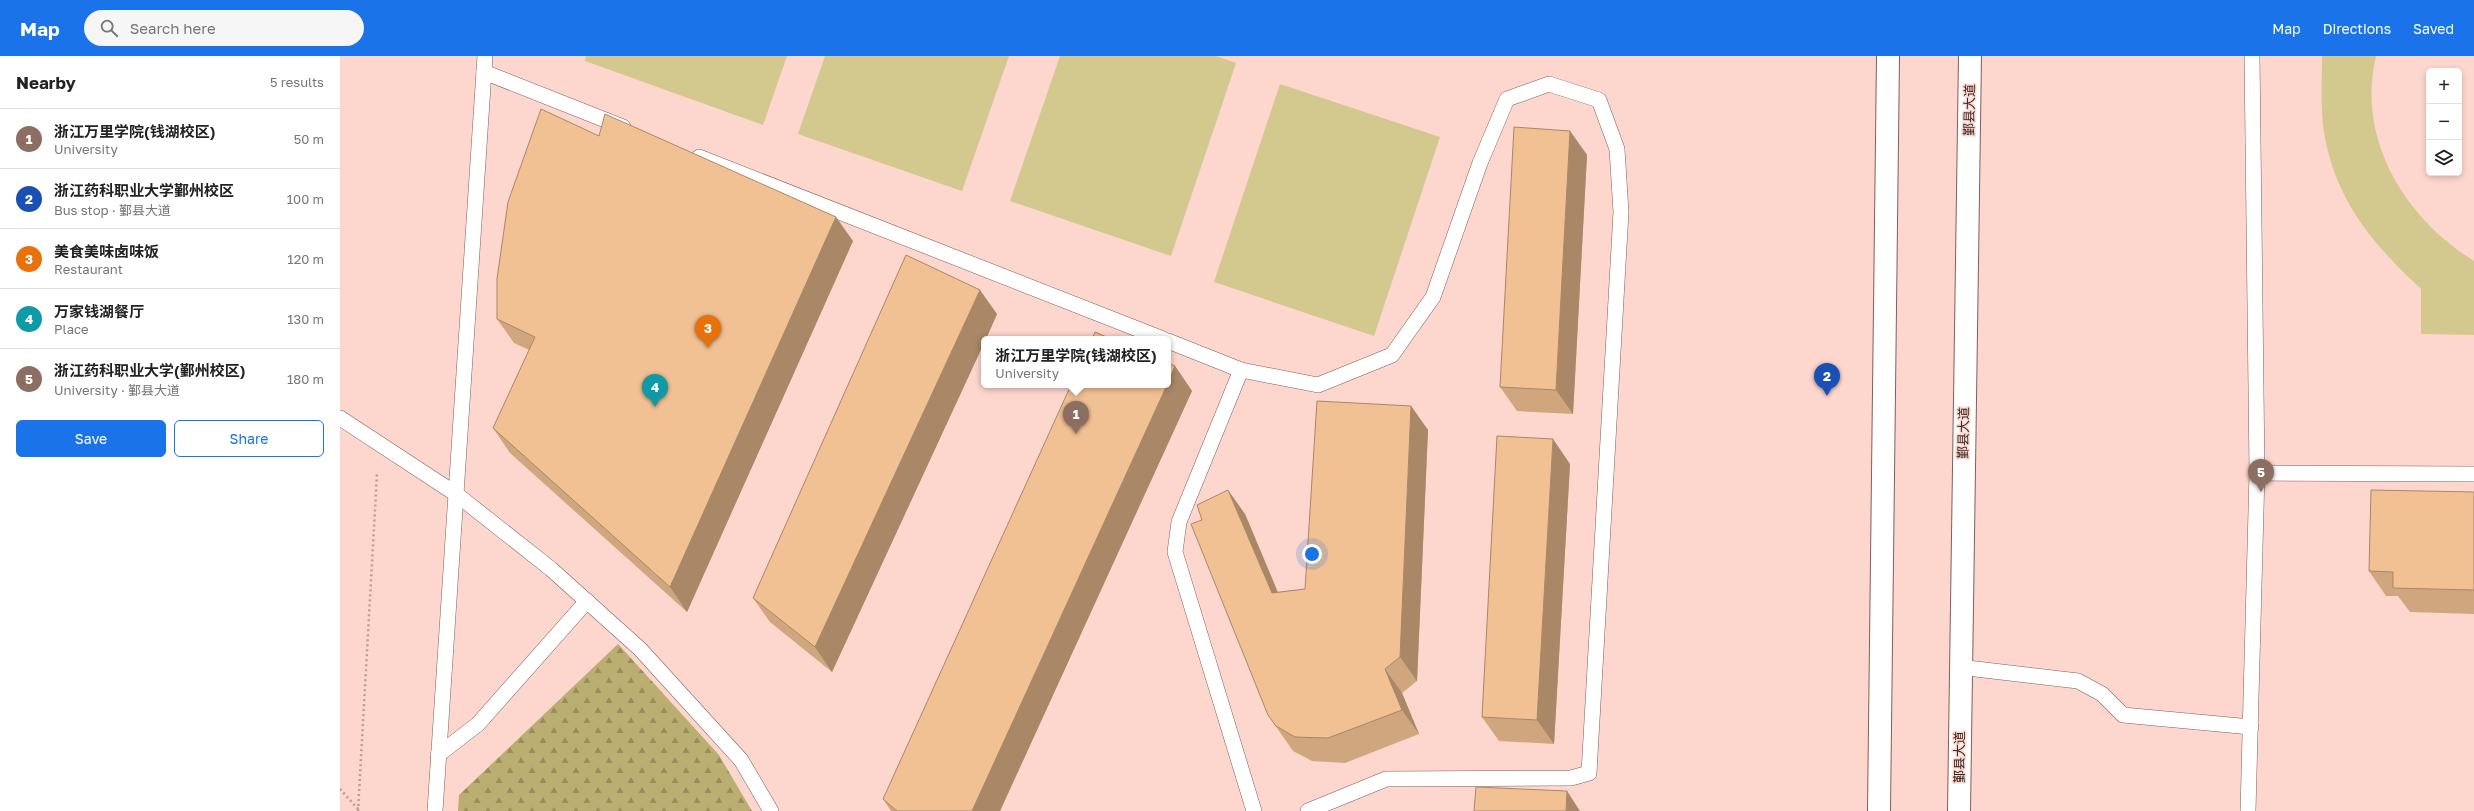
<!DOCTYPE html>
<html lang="en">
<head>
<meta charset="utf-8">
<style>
	body { margin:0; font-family:"Golos Text","Noto Sans SC",sans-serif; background:#f6f6f6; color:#222 }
	.controls { position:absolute; right:12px; top:12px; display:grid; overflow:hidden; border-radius:6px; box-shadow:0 2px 6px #0003 }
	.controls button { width:36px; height:36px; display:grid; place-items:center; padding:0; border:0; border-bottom:1px solid #e0e0e0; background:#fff; color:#222; font:20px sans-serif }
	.you { position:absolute; left:972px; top:498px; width:14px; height:14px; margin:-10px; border:3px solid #fff; border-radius:50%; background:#1a73e8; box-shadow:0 0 0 6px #1a73e833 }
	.badge { display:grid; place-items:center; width:26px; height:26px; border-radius:50%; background:#1a73e8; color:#fff; font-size:13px; font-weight:700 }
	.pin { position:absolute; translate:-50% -33px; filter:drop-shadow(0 1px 2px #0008) }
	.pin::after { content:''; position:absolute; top:21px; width:14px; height:12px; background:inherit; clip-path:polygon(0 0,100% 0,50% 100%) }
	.popup { position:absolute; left:641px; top:280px; width:190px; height:52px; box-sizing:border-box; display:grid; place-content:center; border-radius:6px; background:#fff; filter:drop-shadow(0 1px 3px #0005); font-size:13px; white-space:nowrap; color:#767676 }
	.popup b { font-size:15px; color:#222 }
	.popup::after { content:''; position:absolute; left:50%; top:100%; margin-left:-8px; border:8px solid transparent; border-top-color:#fff }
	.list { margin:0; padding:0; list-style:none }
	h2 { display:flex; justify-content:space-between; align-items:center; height:52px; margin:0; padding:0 16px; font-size:17px }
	h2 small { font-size:13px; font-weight:400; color:#767676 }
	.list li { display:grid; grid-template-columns:26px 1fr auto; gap:12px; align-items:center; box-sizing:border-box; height:60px; padding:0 16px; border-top:1px solid #e0e0e0 }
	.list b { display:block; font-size:15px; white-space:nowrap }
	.list p { margin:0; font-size:13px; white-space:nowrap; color:#767676 }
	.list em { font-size:13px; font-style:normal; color:#767676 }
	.actions { display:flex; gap:8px; padding:12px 16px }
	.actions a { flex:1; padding:9px 0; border:1px solid #1a73e8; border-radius:6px; text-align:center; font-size:14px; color:#1a73e8 }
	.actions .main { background:#1a73e8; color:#fff }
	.icon { flex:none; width:22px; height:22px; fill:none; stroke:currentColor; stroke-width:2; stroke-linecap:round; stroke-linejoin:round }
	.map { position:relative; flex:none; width:2134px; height:755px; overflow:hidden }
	header { display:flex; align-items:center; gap:24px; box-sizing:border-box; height:56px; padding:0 20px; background:#1a73e8; color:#fff }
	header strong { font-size:19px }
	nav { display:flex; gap:22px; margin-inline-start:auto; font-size:14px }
	.search { width:280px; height:36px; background:#f6f6f6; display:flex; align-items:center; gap:10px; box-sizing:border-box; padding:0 14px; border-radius:22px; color:#767676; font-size:15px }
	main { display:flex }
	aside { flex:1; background:#fff }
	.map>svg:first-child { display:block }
	.forest { fill:url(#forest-firs) }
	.pitch { fill:#d3c88e }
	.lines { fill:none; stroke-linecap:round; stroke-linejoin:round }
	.service-casing { stroke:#815f59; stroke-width:16 }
	.primary-casing { stroke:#815f59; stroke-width:24 }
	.path { stroke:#bb9c96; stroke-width:2.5; stroke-dasharray:2 3; stroke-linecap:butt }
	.service { stroke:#fff; stroke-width:15 }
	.primary { stroke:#fff; stroke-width:22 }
	.wall { fill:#d0a67e }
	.shaded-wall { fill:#a98767 }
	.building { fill:#f2c193; stroke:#a98767 }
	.labels { text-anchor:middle; stroke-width:3; stroke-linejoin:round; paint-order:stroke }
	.street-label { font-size:13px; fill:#352624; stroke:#fdd6ce }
</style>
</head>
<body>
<header>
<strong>Map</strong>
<div class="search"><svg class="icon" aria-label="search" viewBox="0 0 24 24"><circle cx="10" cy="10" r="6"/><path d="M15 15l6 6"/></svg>Search here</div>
<nav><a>Map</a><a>Directions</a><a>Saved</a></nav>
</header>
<main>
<aside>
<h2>Nearby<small>5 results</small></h2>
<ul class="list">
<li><span class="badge" style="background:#8d6e63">1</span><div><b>浙江万里学院(钱湖校区)</b><p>University</p></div><em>50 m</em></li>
<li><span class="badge" style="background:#1a4fb4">2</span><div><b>浙江药科职业大学鄞州校区</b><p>Bus stop · 鄞县大道</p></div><em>100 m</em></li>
<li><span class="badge" style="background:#e8710a">3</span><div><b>美食美味卤味饭</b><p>Restaurant</p></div><em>120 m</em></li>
<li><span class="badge" style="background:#0f9aa8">4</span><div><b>万家钱湖餐厅</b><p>Place</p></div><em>130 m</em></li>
<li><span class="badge" style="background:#8d6e63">5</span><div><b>浙江药科职业大学(鄞州校区)</b><p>University · 鄞县大道</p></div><em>180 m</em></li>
</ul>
<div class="actions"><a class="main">Save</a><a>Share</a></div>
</aside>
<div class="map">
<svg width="2134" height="755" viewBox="0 0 2134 755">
	<defs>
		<pattern id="forest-firs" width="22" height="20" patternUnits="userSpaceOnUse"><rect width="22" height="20" fill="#baaf71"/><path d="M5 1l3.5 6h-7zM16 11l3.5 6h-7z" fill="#988e5d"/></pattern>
	</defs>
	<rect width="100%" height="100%" fill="#fdd6ce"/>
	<polygon class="forest" points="278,588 379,699 412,755 118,755 119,739"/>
	<g class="pitch">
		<polygon points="246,0 447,0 423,69 245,5"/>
		<polygon points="485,0 669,0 622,135 458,78"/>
		<polygon points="720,0 876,0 896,7 831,200 670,145"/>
		<path d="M 1982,0 L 2036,0 C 2016,83 2065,162 2134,205 L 2134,279 L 2081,278 L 2081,233 C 2034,189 1998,148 1985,82 C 1980,56 1982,27 1982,0 Z"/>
		<polygon points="940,28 1100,81 1034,280 874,226"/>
	</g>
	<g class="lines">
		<g class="service-casing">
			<g id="service">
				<polyline points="144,16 283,71"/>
				<polyline points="359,101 823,283"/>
				<polyline points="828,285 901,314 978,329 1052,299 1093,241 1140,107 1167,43 1209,28 1259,44 1277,93 1281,156 1249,717 1231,722 1046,723 968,755"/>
				<polyline points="901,314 839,466 835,496 914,755"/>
				<polyline points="0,362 116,438 211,513 300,593 401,704 431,755"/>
				<polyline points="1917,417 2134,418"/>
				<polyline points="1619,611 1738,625 1762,638 1783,659 1911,671"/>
				<polyline points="98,699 138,668 247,545"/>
				<polyline points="95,755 145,0"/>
				<polyline points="1908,755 1917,417 1912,0"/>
			</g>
		</g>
		<g class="primary-casing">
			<g id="primary">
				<polyline points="1539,755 1548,0"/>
				<polyline points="1619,755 1630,0"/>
			</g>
		</g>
		<g class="path">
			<polyline points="0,733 19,754"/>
			<polyline points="18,755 37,418"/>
		</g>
		<use href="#service" class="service"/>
		<use href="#primary" class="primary"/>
	</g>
	<g class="wall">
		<polygon points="1230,75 1247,99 1233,358 1177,355 1160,331"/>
		<polygon points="259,80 513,185 347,556 170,397 153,372 189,294 174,287 157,263"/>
		<polygon points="657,258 646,283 644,283 644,287 492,616 430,566 413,542"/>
		<polygon points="835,310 852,335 660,755 551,755 543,743"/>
		<polygon points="1071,350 1088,374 1077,625 1062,637 1079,678 1005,707 972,705 953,695 928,659 905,458 938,536 965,533"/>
		<polygon points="1230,408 1214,688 1159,685 1142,661"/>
		<polygon points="2134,436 2134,558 2070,556 2058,540 2046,540 2029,515"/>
	</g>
	<g class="shaded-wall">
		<polygon points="1230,75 1247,99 1233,358 1216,334"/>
		<polygon points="496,161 513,185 347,556 330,531"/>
		<polygon points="640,234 657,258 646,283 644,283 644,287 492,616 475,591"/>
		<polygon points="835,310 852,335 660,755 632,755 827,329 828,329 828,326"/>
		<polygon points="1071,350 1088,374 1077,625 1060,601"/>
		<polygon points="1213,383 1230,408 1214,688 1197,664"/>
		<polygon points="888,434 905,458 948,561 932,537"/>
		<polygon points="1045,613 1062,637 1079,678 1062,654"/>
		<polygon points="1227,735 1240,755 1226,755"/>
	</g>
	<g class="building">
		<polygon points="201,53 259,80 265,58 496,161 330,531 153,372 195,281 157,263 157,223 168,146"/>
		<polygon points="1174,71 1230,75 1216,334 1160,331"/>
		<polygon points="566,199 640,234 475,591 413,542"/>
		<polygon points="755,276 771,283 752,283"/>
		<polygon points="828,307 835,310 828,326"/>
		<polygon points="731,329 827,329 632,755 557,755 543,743"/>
		<polygon points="977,345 1071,350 1060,601 1045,613 1062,654 988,682 955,681 936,670 928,659 851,468 862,464 857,449 888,434 932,537 965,533"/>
		<polygon points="1157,380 1213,383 1197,664 1142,661"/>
		<polygon points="2031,434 2134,436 2134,534 2053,532 2053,516 2029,515"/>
		<polygon points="1136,731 1227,735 1226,755 1134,755"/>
	</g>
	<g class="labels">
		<g class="street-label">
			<text transform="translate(1629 54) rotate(-89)" y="5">鄞县大道</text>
			<text transform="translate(1623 377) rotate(-89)" y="5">鄞县大道</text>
			<text transform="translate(1619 701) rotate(-90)" y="5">鄞县大道</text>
		</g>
	</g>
</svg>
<div class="controls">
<button>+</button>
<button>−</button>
<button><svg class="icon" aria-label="layers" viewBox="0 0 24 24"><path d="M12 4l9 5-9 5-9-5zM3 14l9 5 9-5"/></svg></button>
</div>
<div class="you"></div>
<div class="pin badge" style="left:736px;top:378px;background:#8d6e63">1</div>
<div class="popup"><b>浙江万里学院(钱湖校区)</b>University</div>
<div class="pin badge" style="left:1487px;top:340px;background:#1a4fb4">2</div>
<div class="pin badge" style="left:368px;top:292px;background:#e8710a">3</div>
<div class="pin badge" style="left:315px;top:351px;background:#0f9aa8">4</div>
<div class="pin badge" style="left:1921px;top:436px;background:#8d6e63">5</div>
</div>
</main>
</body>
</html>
